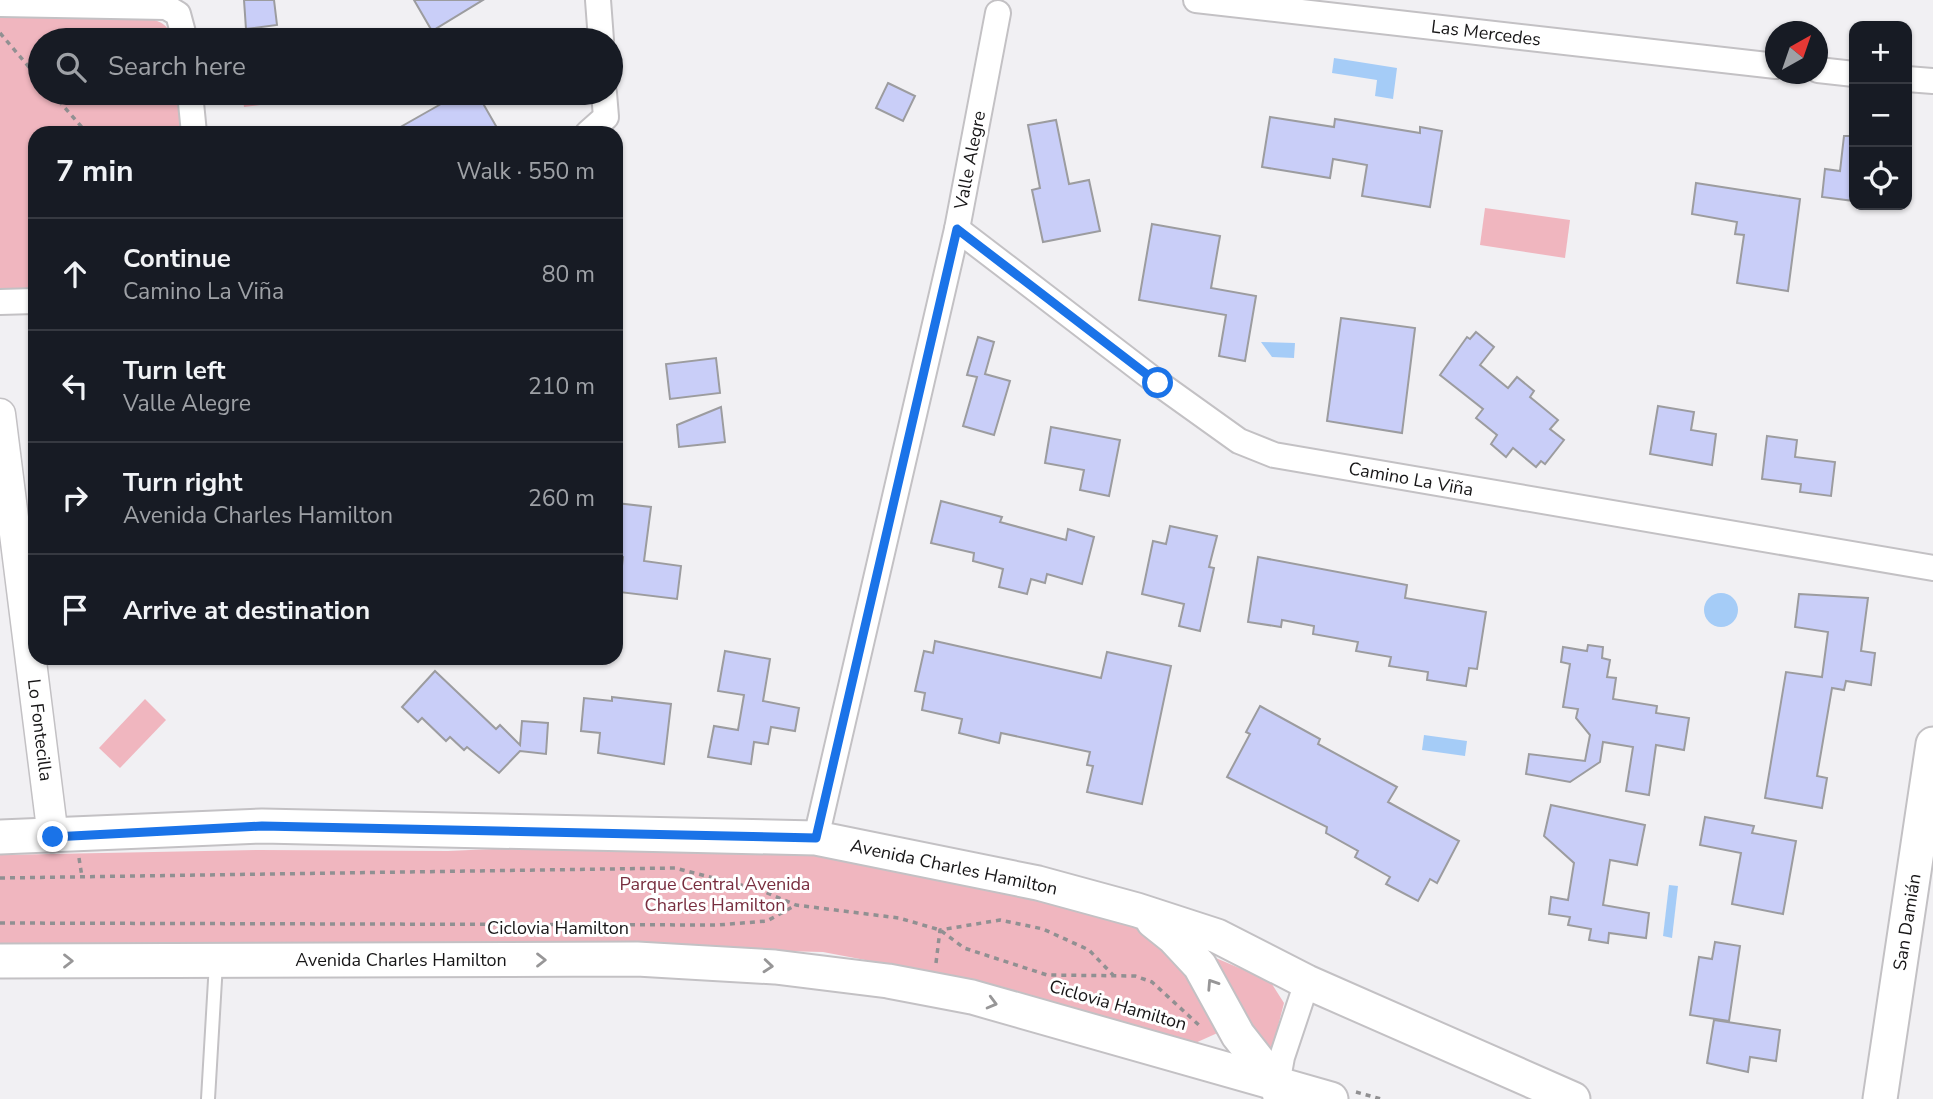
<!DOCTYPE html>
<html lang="en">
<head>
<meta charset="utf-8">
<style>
	body { margin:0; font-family:"Nunito Sans",sans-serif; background:#20242c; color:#f1f3f6 }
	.controls { position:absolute; right:21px; top:21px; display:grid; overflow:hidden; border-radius:14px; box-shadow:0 2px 5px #0004 }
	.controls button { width:63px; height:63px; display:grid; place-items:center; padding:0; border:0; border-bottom:2px solid #363941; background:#171b24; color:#f1f3f6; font:35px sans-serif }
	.compass { position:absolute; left:1765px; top:21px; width:63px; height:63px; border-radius:50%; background:#171b24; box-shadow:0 2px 5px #0004; rotate:40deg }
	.stop { position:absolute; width:21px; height:21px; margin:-16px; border:5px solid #1a73e8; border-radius:50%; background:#fff }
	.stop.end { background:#1a73e8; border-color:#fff; box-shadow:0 2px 7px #0008 }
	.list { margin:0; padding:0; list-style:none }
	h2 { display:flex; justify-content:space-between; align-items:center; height:91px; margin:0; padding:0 28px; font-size:30px }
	h2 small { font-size:23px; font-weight:400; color:#9ea1a6 }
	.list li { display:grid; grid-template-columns:46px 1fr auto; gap:21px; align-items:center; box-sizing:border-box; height:112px; padding:0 28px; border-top:2px solid #363941 }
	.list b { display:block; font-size:26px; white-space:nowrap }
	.list p { margin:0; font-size:23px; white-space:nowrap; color:#9ea1a6 }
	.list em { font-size:23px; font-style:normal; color:#9ea1a6 }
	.icon { flex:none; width:38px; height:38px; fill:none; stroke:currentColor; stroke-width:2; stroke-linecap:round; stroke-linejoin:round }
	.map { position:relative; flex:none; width:1933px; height:1099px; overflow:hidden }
	.search { position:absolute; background:#171b24; box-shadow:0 2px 5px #0004; left:28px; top:28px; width:595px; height:77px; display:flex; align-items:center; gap:18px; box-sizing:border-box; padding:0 24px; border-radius:38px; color:#9ea1a6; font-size:26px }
	.panel { position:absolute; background:#171b24; box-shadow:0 2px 5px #0004; left:28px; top:126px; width:595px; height:539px; border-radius:21px }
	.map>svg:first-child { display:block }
	.park { fill:#f0b6bf }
	.water { fill:#a5ccf7 }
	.building { fill:#c9cef8; stroke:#9c9c9f; stroke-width:2 }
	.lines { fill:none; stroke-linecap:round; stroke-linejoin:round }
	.service-casing { stroke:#c3c1c4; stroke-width:16 }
	.minor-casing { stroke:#c3c1c4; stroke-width:28 }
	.tertiary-casing { stroke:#c3c1c4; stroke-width:33 }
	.secondary-casing { stroke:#c3c1c4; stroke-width:37 }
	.path { stroke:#919092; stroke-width:3.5; stroke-dasharray:5 5; stroke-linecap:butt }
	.service { stroke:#fff; stroke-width:12 }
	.minor { stroke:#fff; stroke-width:24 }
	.tertiary { stroke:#fff; stroke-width:30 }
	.secondary { stroke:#fff; stroke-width:33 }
	.oneway { stroke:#979697 }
	.route { stroke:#1a73e8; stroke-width:9 }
	.labels { text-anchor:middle; stroke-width:6; stroke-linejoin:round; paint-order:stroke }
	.street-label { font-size:18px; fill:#171617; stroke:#fff }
	.park-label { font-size:18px; fill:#782e3f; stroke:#fff }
</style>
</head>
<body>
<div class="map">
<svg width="1933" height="1099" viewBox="0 0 1933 1099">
	<rect width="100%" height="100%" fill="#f1f0f3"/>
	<g class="park">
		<path d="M 0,15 L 147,18 C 160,21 170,25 172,40 L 40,40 L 40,93 L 177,93 L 181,133 L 35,133 L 35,289 L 0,289 Z"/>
		<polygon points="242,93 320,93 321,97 244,107"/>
		<polygon points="1485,208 1570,220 1565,258 1480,245"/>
		<polygon points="145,699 166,720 120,768 99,748"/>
		<polygon points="719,839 808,851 1036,897 1145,928 1270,981 1284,1003 1272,1050 1267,1054 1242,1022 1193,1044 971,980 823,952 635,947 0,945 0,855 259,850 448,851"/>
	</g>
	<g class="water">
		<polygon points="1334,58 1397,68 1393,99 1375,96 1377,80 1332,73"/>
		<polygon points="1261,342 1295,343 1294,358 1272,357"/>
		<circle cx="1721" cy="610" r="17"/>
		<polygon points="1424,735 1467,741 1465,756 1422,750"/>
		<polygon points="1669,885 1678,886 1672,938 1663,936"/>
	</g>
	<g class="building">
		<polygon points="244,0 274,0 277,25 246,29"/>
		<polygon points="414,0 483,0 432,31"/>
		<polygon points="888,83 915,96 903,121 876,108"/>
		<polygon points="444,93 477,93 500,133 390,133 448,100"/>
		<polygon points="1270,117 1334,127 1335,119 1420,133 1420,127 1442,131 1430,207 1362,196 1367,165 1333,159 1330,178 1262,167"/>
		<polygon points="1056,120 1069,184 1089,180 1100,231 1043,242 1032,190 1040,188 1028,125"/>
		<polygon points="1844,136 1854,136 1854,201 1822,197 1825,169 1840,171"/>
		<polygon points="1696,183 1800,199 1788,291 1737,283 1744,235 1735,234 1737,222 1692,214"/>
		<polygon points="1152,224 1220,236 1211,288 1256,296 1245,361 1219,356 1226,315 1139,300"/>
		<polygon points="1341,318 1415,328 1402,433 1327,421"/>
		<polygon points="1476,332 1494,347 1480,365 1508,388 1517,377 1534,391 1530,397 1558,420 1550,429 1564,440 1545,464 1541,461 1536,467 1513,448 1506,457 1491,444 1497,435 1476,418 1483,409 1440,375 1467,337 1470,339"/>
		<polygon points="978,337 994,342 985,374 1010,381 994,435 963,426 977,377 967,375"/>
		<polygon points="716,358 720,393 670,399 666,364"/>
		<polygon points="1658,406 1694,412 1691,430 1716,434 1712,465 1650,454"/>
		<polygon points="721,407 725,442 679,447 677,425"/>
		<polygon points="1051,427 1120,440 1109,496 1080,490 1084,470 1045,463"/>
		<polygon points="1767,436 1797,440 1795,457 1835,462 1831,496 1800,492 1801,484 1762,479"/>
		<polygon points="941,501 1002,517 1000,522 1066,540 1068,529 1094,537 1082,584 1047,574 1045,583 1031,579 1027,594 999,587 1003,569 973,561 974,553 931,543"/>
		<polygon points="616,503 651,507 644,561 681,566 677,599 619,592 623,557 616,556"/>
		<polygon points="1170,526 1217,536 1209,567 1214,568 1200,631 1179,626 1184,604 1142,594 1153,541 1166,544"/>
		<polygon points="1258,557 1407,585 1405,598 1486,612 1477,669 1469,668 1466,686 1427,680 1428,672 1389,666 1391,657 1356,651 1358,642 1313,634 1314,626 1282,620 1281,627 1248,622"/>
		<polygon points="1799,594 1868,598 1861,651 1875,653 1871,685 1846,681 1844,690 1832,688 1817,776 1827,778 1822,808 1765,798 1786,672 1822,677 1828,632 1795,627"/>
		<polygon points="935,641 1101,678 1107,652 1171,666 1142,804 1087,792 1093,766 1087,765 1090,752 1001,733 999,743 959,733 962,719 922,710 925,693 915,691 924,651 933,653"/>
		<polygon points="1588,645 1603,647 1602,658 1610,660 1607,677 1616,678 1613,699 1657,706 1656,713 1689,718 1684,750 1656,745 1649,795 1626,791 1633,747 1603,742 1600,762 1570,782 1526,774 1529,754 1585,761 1590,735 1576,718 1578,709 1563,707 1570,664 1561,662 1563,647 1587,651"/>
		<polygon points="725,651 770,659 763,701 799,708 795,731 771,727 768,744 754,742 751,764 708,757 714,726 738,730 744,695 718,691"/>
		<polygon points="435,671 496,729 500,725 520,745 522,721 548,723 546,754 520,751 499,773 467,747 464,750 450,737 446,741 422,718 418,722 402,707"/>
		<polygon points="612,697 671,704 664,764 598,753 600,733 581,731 584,698 612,701"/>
		<polygon points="1260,706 1320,739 1318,744 1397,787 1388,802 1459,841 1437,883 1430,879 1418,901 1386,884 1390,877 1355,857 1358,851 1326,833 1327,827 1227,777 1250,734 1246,732"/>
		<polygon points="1551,805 1645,825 1637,865 1610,860 1603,905 1649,913 1646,938 1609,933 1608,943 1589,940 1591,929 1568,925 1570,917 1549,914 1551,897 1568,900 1574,863 1544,836"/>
		<polygon points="1705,817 1754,826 1752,833 1796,841 1783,914 1732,904 1741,853 1700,845"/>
		<polygon points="1715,942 1740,946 1729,1021 1690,1015 1699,957 1712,959"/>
		<polygon points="1714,1020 1780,1030 1776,1061 1750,1057 1748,1072 1707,1063"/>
	</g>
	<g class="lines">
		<g class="service-casing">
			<polyline id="service" points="208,1099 216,963"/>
		</g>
		<g class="minor-casing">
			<g id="minor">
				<polyline points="598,0 601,40"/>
				<polyline points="1196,0 1776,66"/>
				<polyline points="0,4 166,7 178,14 185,40"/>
				<polyline points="1818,70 1854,74"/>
				<polyline points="1907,79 1933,81"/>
				<polyline points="190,93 194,133"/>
				<polyline points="588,133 606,117 604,93"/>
				<polyline points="957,229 1158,383 1239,441 1274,455 1933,568"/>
				<polyline points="0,302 35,301"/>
				<polyline points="816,838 957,229 998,13"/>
				<polyline points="1275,1095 1282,1057 1307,982"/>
			</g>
		</g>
		<g class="tertiary-casing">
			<polyline id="tertiary" points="0,414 53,837"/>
		</g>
		<g class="secondary-casing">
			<g id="secondary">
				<polyline points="0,837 262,826 816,838 1038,883 1137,910 1217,936 1307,982 1573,1099"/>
				<polyline points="1153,921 1173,937 1200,966 1238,1035 1275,1082"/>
				<polyline points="0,961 637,959 775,967 888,981 972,997 1331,1099"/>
				<polyline points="1880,1099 1933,744"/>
			</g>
		</g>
		<g class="path">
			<polyline points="0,33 40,80"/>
			<polyline points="52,93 87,133"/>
			<polyline points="79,858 82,877"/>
			<polyline points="0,878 675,868 760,890 796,905 899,918 940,930 964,948 1047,975 1135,976 1152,982 1201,1027"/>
			<polyline points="0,923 718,925 767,921 796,905"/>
			<polyline points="936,963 940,930 1000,920 1043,929 1089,950 1113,975"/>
			<polyline points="1356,1092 1381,1099"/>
		</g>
		<use href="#service" class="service"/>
		<use href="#minor" class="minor"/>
		<use href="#tertiary" class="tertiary"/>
		<use href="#secondary" class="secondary"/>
	</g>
	<defs><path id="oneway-chevron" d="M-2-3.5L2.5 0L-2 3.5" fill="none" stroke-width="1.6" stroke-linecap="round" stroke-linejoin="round" transform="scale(1.75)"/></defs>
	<g class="oneway">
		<use href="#oneway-chevron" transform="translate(541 960)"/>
		<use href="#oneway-chevron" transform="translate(68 961)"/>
		<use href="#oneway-chevron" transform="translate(768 966) rotate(5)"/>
		<use href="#oneway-chevron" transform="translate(1212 984) rotate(-123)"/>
		<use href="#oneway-chevron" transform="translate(992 1003) rotate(15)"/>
	</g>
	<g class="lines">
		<polyline class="route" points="53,837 262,826 816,838 957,229 1158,383"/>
	</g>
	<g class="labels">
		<g class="street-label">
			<text transform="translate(1486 33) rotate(7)" y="6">Las Mercedes</text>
			<text transform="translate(970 160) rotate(-79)" y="6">Valle Alegre</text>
			<text transform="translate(1411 479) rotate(10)" y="6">Camino La Viña</text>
			<text transform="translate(40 730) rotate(83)" y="6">Lo Fontecilla</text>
			<text transform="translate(954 867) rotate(12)" y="6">Avenida Charles Hamilton</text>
			<text transform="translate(1907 922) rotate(-81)" y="6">San Damián</text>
			<text x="558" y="934">Ciclovia Hamilton</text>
			<text x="401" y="966">Avenida Charles Hamilton</text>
			<text transform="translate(1118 1005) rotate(16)" y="6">Ciclovia Hamilton</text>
		</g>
		<g class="park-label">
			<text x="715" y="890">Parque Central Avenida<tspan x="715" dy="21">Charles Hamilton</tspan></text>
		</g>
	</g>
</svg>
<div class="controls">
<button>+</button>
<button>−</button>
<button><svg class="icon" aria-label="locate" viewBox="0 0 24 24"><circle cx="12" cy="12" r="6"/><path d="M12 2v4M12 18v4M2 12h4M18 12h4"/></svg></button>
</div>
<svg class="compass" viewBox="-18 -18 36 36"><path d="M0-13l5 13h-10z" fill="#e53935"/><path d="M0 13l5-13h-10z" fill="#9ea1a6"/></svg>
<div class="stop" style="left:1158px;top:383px"></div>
<div class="stop end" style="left:53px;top:837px"></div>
<div class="search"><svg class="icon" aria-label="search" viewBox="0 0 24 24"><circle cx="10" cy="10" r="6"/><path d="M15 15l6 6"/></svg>Search here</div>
<section class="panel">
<h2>7 min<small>Walk · 550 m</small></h2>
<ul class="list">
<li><svg class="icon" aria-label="ahead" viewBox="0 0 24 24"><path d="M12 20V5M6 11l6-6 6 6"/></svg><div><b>Continue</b><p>Camino La Viña</p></div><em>80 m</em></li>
<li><svg class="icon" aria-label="left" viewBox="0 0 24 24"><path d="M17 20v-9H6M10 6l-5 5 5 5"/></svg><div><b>Turn left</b><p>Valle Alegre</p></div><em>210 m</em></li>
<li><svg class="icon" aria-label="right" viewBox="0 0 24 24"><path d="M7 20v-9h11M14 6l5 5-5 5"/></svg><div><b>Turn right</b><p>Avenida Charles Hamilton</p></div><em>260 m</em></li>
<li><svg class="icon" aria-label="arrive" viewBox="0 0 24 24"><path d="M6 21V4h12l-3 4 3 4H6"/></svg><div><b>Arrive at destination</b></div></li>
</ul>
</section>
</div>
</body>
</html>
